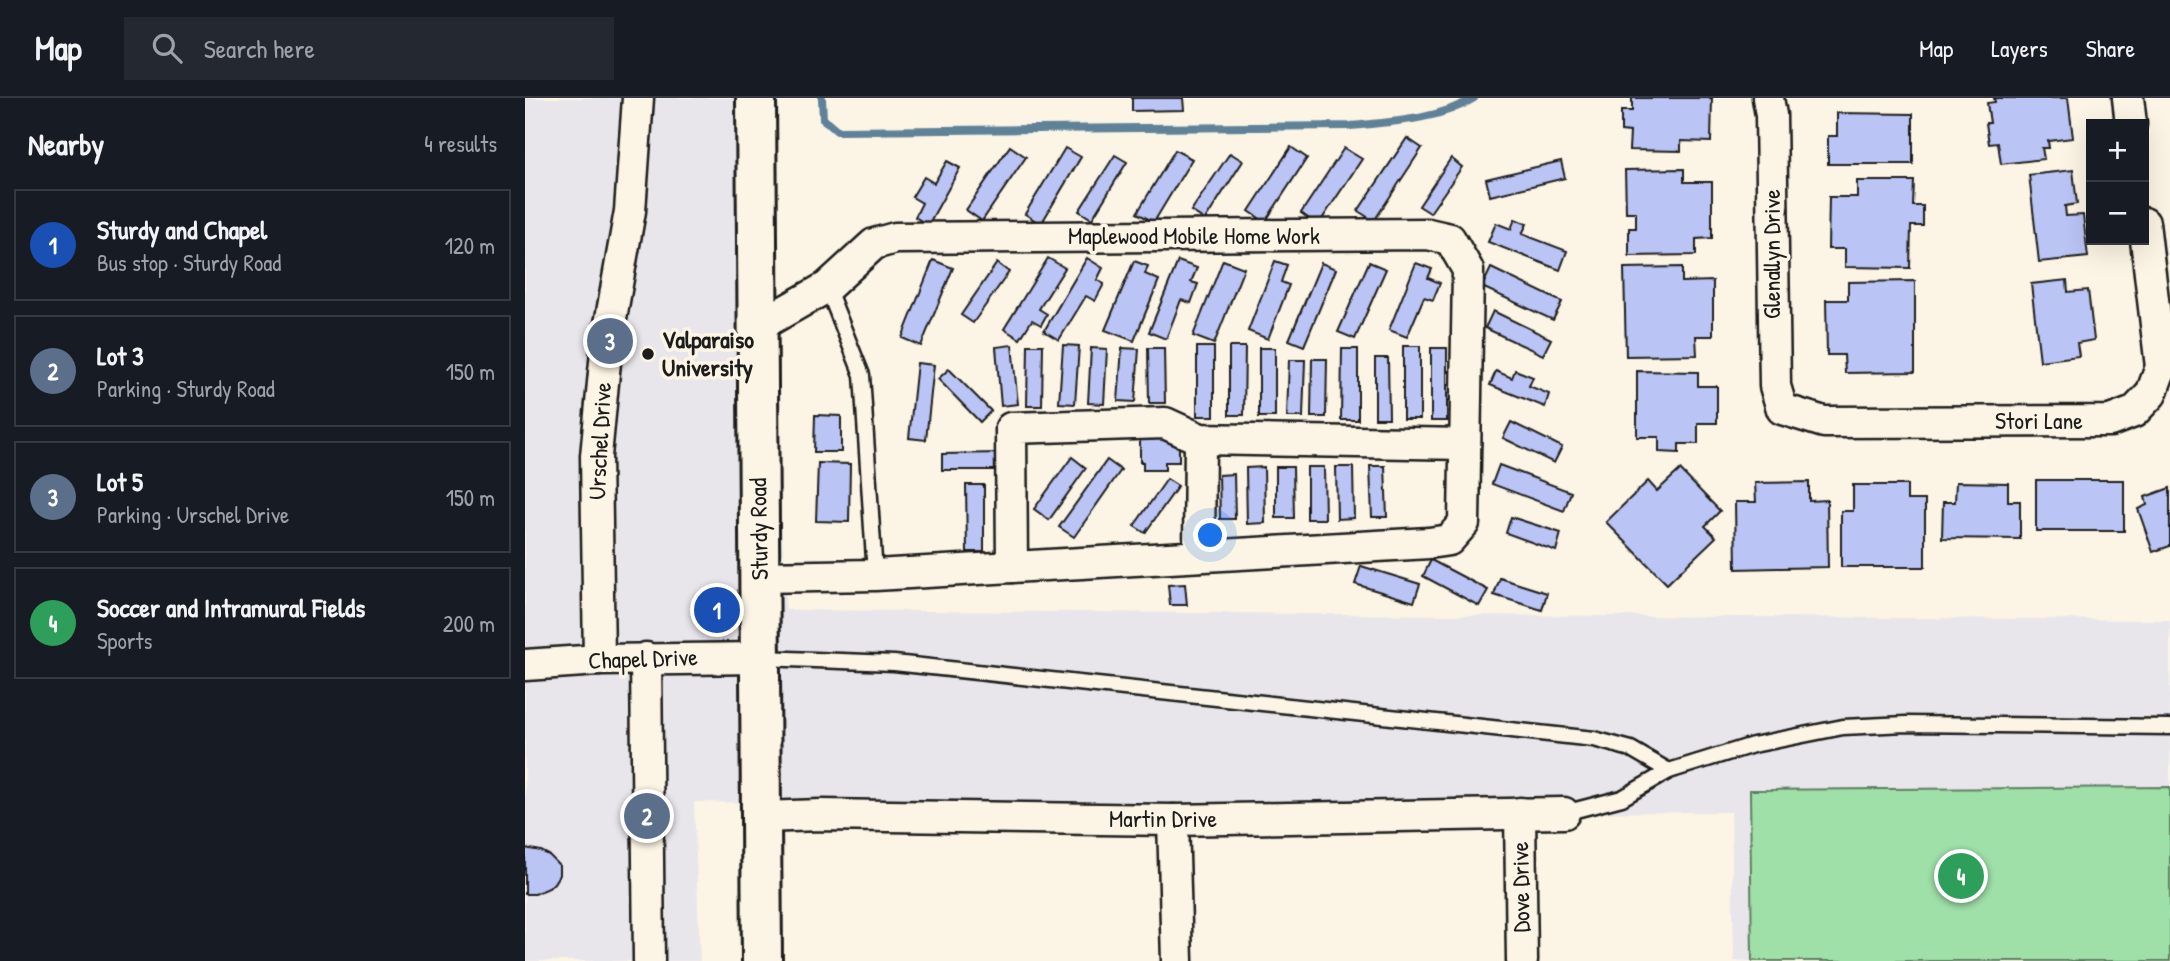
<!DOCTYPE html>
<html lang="en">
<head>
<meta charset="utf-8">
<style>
	body { margin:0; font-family:"Patrick Hand",sans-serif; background:#242831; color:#f1f3f6 }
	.controls { position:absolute; right:21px; top:21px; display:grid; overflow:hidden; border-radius:0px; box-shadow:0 7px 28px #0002 }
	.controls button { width:63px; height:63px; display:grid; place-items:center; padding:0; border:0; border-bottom:2px solid #363941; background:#171b24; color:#f1f3f6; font:35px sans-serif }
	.you { position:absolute; left:686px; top:438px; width:24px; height:24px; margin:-18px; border:5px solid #fff; border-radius:50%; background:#1a73e8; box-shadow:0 0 0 10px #1a73e833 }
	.badge { display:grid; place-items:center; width:46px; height:46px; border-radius:50%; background:#919294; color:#fff; font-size:23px; font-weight:700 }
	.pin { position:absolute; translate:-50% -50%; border:4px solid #fff; box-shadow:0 2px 7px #0006 }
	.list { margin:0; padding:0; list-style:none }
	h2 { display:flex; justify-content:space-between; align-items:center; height:91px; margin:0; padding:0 28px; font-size:30px }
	h2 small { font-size:23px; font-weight:400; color:#9ea1a6 }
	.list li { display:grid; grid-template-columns:46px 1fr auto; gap:21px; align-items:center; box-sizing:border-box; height:112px; margin:0 14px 14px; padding:0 14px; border:2px solid #363941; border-radius:0px }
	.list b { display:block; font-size:26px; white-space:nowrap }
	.list p { margin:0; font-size:23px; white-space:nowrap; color:#9ea1a6 }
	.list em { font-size:23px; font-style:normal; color:#9ea1a6 }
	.icon { flex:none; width:38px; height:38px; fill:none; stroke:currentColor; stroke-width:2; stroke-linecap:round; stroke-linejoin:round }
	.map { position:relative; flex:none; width:1645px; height:863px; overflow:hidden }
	header { display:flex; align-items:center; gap:42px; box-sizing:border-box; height:98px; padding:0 35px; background:#171b24; border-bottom:2px solid #363941 }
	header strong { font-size:33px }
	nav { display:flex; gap:38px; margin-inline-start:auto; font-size:24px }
	.search { width:490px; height:63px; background:#242831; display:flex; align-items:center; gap:18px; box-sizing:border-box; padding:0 24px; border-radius:0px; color:#9ea1a6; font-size:26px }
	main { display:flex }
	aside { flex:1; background:#171b24 }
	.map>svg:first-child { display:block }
	.built { fill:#e8e6ea }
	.green { fill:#9fdfa8; stroke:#5e7e62; stroke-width:2 }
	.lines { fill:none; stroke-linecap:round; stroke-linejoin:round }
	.stream { stroke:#608299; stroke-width:8 }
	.building { fill:#bac4f5; stroke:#1c1c1c; stroke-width:2 }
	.service-casing { stroke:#1c1c1c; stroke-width:19 }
	.minor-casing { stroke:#1c1c1c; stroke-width:35 }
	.primary-casing { stroke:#1c1c1c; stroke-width:44 }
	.service { stroke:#fcf5e5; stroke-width:14 }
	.minor { stroke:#fcf5e5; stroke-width:30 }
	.primary { stroke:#fcf5e5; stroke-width:38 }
	.poi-dot { fill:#1c1c1c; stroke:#fcf5e5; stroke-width:2.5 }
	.labels { text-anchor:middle; stroke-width:7; stroke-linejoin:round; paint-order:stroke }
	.street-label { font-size:24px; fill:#1c1c1c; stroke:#fcf5e5 }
	.poi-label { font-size:24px; font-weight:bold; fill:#1c1c1c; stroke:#fcf5e5; text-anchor:start }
</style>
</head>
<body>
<header>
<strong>Map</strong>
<div class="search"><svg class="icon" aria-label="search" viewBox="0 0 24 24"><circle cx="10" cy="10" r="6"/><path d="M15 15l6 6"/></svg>Search here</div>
<nav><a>Map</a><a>Layers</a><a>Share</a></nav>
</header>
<main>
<aside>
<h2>Nearby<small>4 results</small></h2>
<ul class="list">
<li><span class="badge" style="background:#1a4fb4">1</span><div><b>Sturdy and Chapel</b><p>Bus stop · Sturdy Road</p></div><em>120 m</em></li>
<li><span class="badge" style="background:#5c6f8a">2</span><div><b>Lot 3</b><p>Parking · Sturdy Road</p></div><em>150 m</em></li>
<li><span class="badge" style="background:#5c6f8a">3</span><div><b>Lot 5</b><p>Parking · Urschel Drive</p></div><em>150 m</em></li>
<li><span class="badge" style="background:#2e9e5b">4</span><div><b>Soccer and Intramural Fields</b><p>Sports</p></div><em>200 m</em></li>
</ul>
</aside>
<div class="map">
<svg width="1645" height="863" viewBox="0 0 1645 863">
	<rect width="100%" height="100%" fill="#fcf5e5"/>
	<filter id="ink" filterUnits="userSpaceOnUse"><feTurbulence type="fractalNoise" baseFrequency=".0143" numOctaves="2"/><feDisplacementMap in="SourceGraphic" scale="14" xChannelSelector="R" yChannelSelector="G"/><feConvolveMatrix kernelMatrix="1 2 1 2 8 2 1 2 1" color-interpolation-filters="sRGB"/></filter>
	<g filter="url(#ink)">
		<polygon class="built" points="0,0 233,0 261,512 1645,522 1645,863 1209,863 1206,714 995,715 169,704 175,863 0,863"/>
		<polygon class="green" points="1645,689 1645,863 1227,863 1225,692"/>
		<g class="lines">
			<path class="stream" d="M 297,0 L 298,21 L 312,33 L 825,28 C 866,24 914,22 949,0"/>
		</g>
		<g class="building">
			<polygon points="607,0 658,0 659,12 607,13"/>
			<polygon points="1107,0 1187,0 1186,44 1156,43 1156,53 1104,52 1105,34 1096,33 1096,13 1107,13"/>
			<polygon points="1469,0 1543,0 1548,40 1523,43 1524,50 1517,50 1519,61 1476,66 1473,45 1464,46 1461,25 1465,25 1462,5 1470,4"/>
			<polygon points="1312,15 1388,16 1388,66 1303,66 1303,38 1312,38"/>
			<polygon points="882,40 897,50 849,123 833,113"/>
			<polygon points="485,48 501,59 457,123 441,112"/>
			<polygon points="766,49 782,60 740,124 724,113"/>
			<polygon points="540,50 556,59 516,126 500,116"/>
			<polygon points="819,50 837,61 793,127 776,115"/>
			<polygon points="650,52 667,61 629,124 612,115"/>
			<polygon points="705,55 718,63 680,122 666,113"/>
			<polygon points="590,57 602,64 567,121 554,113"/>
			<polygon points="926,60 937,69 905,115 894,108"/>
			<polygon points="422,63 435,70 403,127 390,119 397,105 387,99 399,79 409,85"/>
			<polygon points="1036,63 1040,80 965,98 961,81"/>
			<polygon points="1159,71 1159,84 1187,84 1187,140 1171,141 1171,157 1104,158 1104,130 1111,130 1111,114 1101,114 1100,72"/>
			<polygon points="1548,72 1552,106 1540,108 1541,118 1558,117 1563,159 1514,164 1504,77"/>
			<polygon points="1332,83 1389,83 1388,108 1398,108 1398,128 1386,128 1385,170 1320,169 1320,151 1303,151 1304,99 1332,99"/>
			<polygon points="990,121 1002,126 997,136 1042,153 1035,172 963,144 971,125 986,131"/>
			<polygon points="523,160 540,170 514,211 522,216 516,227 507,222 495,241 479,231"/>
			<polygon points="562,160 578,170 572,182 579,186 570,203 561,198 534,242 519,233"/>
			<polygon points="408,162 428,170 396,248 377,240"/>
			<polygon points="698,162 719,170 689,246 668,238"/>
			<polygon points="609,163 623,168 620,176 634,182 609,243 580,232"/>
			<polygon points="653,163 672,170 666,184 673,186 666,205 656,202 641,241 624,234"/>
			<polygon points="750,163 762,167 756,184 764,187 743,241 723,233"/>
			<polygon points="844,164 861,171 830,241 813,234"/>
			<polygon points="472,165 484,174 448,225 436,217"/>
			<polygon points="796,165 811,171 779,248 764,242"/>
			<polygon points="891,165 907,171 903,180 915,185 908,202 899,199 882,239 864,232"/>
			<polygon points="1157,169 1157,184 1188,183 1188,238 1171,238 1172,257 1101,258 1099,170"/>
			<polygon points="966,170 1037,204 1028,222 957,189"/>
			<polygon points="1542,182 1543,194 1563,192 1569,242 1552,245 1554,258 1515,263 1506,186"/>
			<polygon points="1390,183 1390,274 1320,275 1319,257 1302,257 1301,202 1323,202 1323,184"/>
			<polygon points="968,213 1026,241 1018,257 960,230"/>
			<polygon points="487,247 493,306 476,308 471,249"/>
			<polygon points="503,247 518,247 517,308 502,308"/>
			<polygon points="538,247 554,248 550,306 534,305"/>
			<rect x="878" y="248" width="17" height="73"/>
			<rect x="672" y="249" width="17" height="69"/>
			<polygon points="704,249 720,249 719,317 704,317"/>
			<polygon points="566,250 582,251 579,306 563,305"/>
			<polygon points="597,250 614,251 610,304 593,303"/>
			<polygon points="623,250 639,250 640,305 624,305"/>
			<rect x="734" y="250" width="16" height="69"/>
			<rect x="906" y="250" width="16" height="73"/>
			<polygon points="817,251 833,251 833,322 816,322"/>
			<polygon points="850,260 863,260 864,320 850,320"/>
			<polygon points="787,261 802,261 801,319 786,319"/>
			<polygon points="764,262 780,262 778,319 762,319"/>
			<polygon points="392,265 409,267 401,342 384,340"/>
			<polygon points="424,271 466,313 455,324 413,281"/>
			<polygon points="990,272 1008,279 1004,288 1024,296 1020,309 965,287 971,273 987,280"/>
			<polygon points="1112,273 1173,274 1173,288 1192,288 1192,325 1173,325 1173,346 1154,346 1154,355 1134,354 1134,339 1112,339"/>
			<polygon points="290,317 316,318 316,354 289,354"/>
			<polygon points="986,324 1037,349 1029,365 978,340"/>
			<polygon points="615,339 654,339 654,364 640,364 640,372 618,372 618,364 615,364"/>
			<polygon points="476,355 476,372 417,372 417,356"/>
			<polygon points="547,359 561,370 524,422 509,411"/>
			<polygon points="582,362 596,372 549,439 534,429"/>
			<polygon points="293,365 325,366 324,424 291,423"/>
			<polygon points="974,367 1046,394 1039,413 967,386"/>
			<polygon points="845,368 860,368 862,419 847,419"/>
			<polygon points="739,369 740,425 722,426 721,370"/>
			<polygon points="751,369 768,369 769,420 751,420"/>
			<polygon points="782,369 799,369 800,421 782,421"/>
			<polygon points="811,369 828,369 829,420 812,421"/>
			<polygon points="1155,372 1195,413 1180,428 1191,439 1142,486 1081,424 1123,383 1132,393"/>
			<polygon points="709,376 710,421 695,421 694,377"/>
			<polygon points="642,381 653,388 620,435 609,428"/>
			<rect x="1511" y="382" width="88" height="51"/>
			<polygon points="1284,384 1284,403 1302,402 1303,469 1211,471 1210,404 1231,404 1230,385"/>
			<polygon points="1431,384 1483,385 1483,403 1495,403 1495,441 1417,440 1418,404 1430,404"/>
			<polygon points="441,387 459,387 459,454 442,454"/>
			<polygon points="1328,387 1382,387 1382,402 1400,402 1400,469 1316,469 1316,413 1328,413"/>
			<polygon points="1645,390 1645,448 1628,454 1613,411 1622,407 1620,399"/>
			<polygon points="986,419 1036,435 1031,453 981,435"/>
			<polygon points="906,462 963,492 954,508 898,478"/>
			<polygon points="836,468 895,486 889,504 830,486"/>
			<polygon points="975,480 1022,495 1017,512 969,497"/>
			<polygon points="660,486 662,507 645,507 643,487"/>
			<polygon points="0,750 16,753 24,757 34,767 34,777 29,785 24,790 10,796 0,796"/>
		</g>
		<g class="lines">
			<g class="service-casing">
				<g id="service">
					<polyline points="302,189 337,277 350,477"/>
					<polyline points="237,560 369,565 1069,641 1106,651 1144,673"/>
					<polyline points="1039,715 1097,700 1144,673 1228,647 1318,629 1381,626 1645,629"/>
				</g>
			</g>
			<g class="minor-casing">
				<g id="minor">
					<polyline points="1243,0 1246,17 1250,288 1257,311 1299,324 1585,323 1609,314 1626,296 1636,269 1619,125"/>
					<polyline points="1603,0 1606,26"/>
					<polyline points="232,229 302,189 349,146 370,140 903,136 925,141 943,172 939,425 924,442 904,445 350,477 235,479"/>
					<polyline points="674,458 675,341"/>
					<polyline points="487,469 486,330 640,325 675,341 940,346"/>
					<polyline points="121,560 124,863"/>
					<polyline points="74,562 71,358 82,243 105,113 113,0"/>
					<polyline points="0,567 74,562 236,560"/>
					<polyline points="995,715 997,863"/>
					<polyline points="236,719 296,717 648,722 1039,715"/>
					<polyline points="648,722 652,863"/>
				</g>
			</g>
			<g class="primary-casing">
				<polyline id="primary" points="231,0 237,863"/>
			</g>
			<use href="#service" class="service"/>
			<use href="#minor" class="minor"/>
			<use href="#primary" class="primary"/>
		</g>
	</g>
	<circle class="poi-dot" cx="123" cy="256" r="7"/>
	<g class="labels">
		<g class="street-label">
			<text x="669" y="146">Maplewood Mobile Home Work</text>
			<text transform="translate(1247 156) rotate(-90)" y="8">Glenallyn Drive</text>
			<text x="1514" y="331">Stori Lane</text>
			<text transform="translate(75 343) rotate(-87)" y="8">Urschel Drive</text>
			<text transform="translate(234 431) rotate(-91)" y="8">Sturdy Road</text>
			<text transform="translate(118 561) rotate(-2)" y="8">Chapel Drive</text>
			<text x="638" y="729">Martin Drive</text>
			<text transform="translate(996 789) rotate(-91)" y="8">Dove Drive</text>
		</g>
		<g class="poi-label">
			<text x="137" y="250">Valparaiso<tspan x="137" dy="28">University</tspan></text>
		</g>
	</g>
</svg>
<div class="controls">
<button>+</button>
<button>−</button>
</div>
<div class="you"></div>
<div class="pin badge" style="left:192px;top:512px;background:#1a4fb4">1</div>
<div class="pin badge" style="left:122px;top:718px;background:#5c6f8a">2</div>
<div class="pin badge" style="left:85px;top:243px;background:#5c6f8a">3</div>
<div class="pin badge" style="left:1436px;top:778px;background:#2e9e5b">4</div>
</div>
</main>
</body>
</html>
